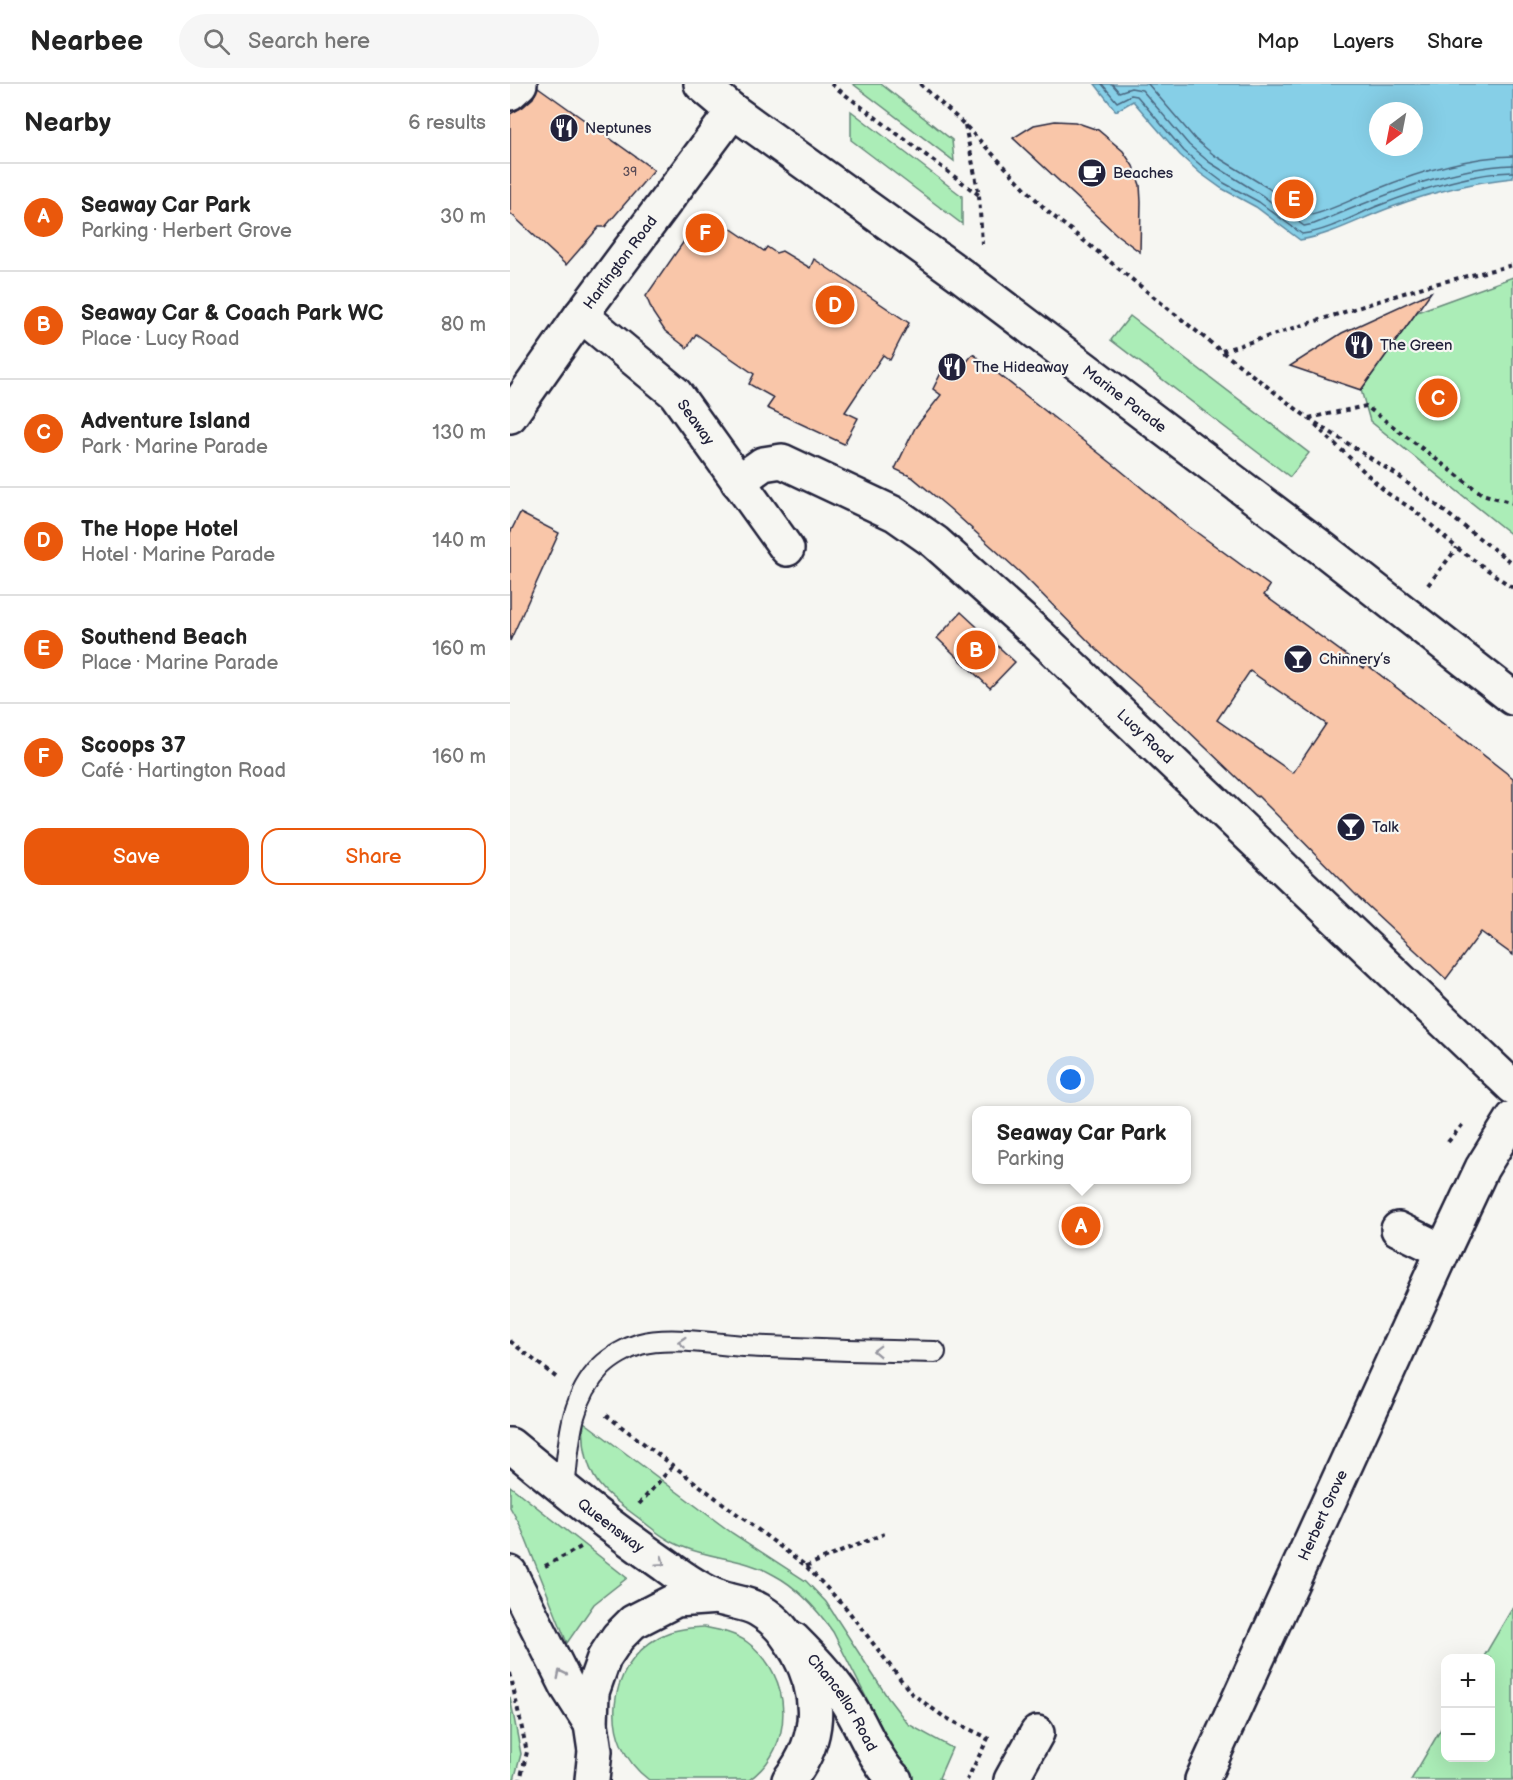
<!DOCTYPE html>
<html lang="en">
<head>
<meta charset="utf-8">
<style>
	body { margin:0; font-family:"Balsamiq Sans",sans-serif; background:#f6f6f6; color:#222 }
	.controls { position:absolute; right:18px; bottom:18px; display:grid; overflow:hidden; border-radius:12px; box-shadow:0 6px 24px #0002 }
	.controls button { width:54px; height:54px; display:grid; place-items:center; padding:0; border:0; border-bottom:2px solid #e0e0e0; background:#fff; color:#222; font:30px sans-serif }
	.compass { position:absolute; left:859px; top:18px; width:54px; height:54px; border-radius:50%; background:#fff; box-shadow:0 6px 24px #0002; rotate:212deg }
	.you { position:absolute; left:561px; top:996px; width:21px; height:21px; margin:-15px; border:4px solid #fff; border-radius:50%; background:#1a73e8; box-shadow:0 0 0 9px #1a73e833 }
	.badge { display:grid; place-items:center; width:39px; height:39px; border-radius:50%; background:#ea580c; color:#fff; font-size:20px; font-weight:700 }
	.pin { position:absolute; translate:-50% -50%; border:3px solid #fff; box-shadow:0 2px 6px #0006 }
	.popup { position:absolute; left:462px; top:1022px; width:219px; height:78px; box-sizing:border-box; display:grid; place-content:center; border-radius:12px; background:#fff; filter:drop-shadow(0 2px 4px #0005); font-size:20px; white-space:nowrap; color:#767676 }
	.popup b { font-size:22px; color:#222 }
	.popup::after { content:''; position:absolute; left:50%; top:100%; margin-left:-12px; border:12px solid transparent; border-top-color:#fff }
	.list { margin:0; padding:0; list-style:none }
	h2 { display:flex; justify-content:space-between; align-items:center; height:78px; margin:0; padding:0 24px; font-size:26px }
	h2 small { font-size:20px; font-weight:400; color:#767676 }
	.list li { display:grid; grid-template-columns:39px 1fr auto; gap:18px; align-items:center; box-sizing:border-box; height:108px; padding:0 24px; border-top:2px solid #e0e0e0 }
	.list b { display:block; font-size:22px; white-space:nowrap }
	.list p { margin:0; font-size:20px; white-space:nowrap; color:#767676 }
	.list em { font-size:20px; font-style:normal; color:#767676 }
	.actions { display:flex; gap:12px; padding:18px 24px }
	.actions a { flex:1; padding:14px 0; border:2px solid #ea580c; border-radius:18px; text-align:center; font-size:21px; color:#ea580c }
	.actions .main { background:#ea580c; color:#fff }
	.icon { flex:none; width:33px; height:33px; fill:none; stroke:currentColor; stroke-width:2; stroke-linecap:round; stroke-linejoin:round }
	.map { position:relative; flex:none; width:1003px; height:1696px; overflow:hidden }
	header { display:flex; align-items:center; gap:36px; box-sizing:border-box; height:84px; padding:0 30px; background:#fff; border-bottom:2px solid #e0e0e0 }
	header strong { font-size:28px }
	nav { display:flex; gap:33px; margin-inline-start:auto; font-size:21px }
	.search { width:420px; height:54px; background:#f6f6f6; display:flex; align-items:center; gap:15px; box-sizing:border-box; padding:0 21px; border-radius:33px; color:#767676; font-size:22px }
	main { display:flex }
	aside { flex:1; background:#fff }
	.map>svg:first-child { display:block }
	.green { fill:#abedb7; stroke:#668879; stroke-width:1.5 }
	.water { fill:#86cfe7; stroke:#5e8aa2; stroke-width:1.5; fill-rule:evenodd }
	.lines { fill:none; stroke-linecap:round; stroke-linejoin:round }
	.shore { stroke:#4a6780; stroke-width:1.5 }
	.building { fill:#f9c6a9; stroke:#22223b; stroke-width:1.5; fill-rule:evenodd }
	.lane-casing { stroke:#22223b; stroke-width:24 }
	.street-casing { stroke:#22223b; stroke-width:38 }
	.secondary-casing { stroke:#22223b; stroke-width:38 }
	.primary-casing { stroke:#22223b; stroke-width:38 }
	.path { stroke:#22223b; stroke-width:4; stroke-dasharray:4.5 4.5; stroke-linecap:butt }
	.lane { stroke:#f6f6f2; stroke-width:20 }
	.street { stroke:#f6f6f2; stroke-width:33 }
	.secondary { stroke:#f6f6f2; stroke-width:33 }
	.primary { stroke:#f6f6f2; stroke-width:33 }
	.oneway { stroke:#9797a0 }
	.labels { text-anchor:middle; stroke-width:4.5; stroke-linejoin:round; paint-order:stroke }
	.number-label { font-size:12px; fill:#584b56 }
	.poi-label { font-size:15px; fill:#22223b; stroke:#f6f6f2; text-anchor:start }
	.street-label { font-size:15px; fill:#22223b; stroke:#f6f6f2 }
</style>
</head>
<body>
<header>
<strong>Nearbee</strong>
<div class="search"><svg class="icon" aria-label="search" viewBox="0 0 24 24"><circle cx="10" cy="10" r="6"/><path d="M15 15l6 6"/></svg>Search here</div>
<nav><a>Map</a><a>Layers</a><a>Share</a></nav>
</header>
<main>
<aside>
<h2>Nearby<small>6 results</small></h2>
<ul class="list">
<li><span class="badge">A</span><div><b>Seaway Car Park</b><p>Parking · Herbert Grove</p></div><em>30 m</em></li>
<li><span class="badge">B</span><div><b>Seaway Car &amp; Coach Park WC</b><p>Place · Lucy Road</p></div><em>80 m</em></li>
<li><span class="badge">C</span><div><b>Adventure Island</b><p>Park · Marine Parade</p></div><em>130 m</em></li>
<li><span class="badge">D</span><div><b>The Hope Hotel</b><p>Hotel · Marine Parade</p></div><em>140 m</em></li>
<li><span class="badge">E</span><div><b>Southend Beach</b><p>Place · Marine Parade</p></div><em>160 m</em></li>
<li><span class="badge">F</span><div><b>Scoops 37</b><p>Café · Hartington Road</p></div><em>160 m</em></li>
</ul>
<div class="actions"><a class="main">Save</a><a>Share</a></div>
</aside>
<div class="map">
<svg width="1003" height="1696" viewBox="0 0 1003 1696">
	<rect width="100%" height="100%" fill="#f6f6f2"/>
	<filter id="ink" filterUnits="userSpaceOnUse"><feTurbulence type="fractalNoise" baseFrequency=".0167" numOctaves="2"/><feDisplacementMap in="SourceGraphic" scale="12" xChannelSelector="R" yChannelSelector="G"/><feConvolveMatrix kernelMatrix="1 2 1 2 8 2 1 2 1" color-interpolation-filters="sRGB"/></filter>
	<g filter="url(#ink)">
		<g class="green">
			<polygon points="343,0 371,0 442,56 444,77"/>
			<polygon points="341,27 452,112 452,140 341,56"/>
			<polygon points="1003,193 1003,452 860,337 851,306 907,228"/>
			<polygon points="620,232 799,369 780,393 601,256"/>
			<path d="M 74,1338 L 222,1449 L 296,1497 L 316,1518 L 378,1614 L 398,1640 L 442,1664 L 429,1694 L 433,1696 L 398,1696 L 323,1548 C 307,1525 289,1504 264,1491 C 237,1475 205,1475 176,1464 C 158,1458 145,1447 130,1435 C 118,1426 105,1417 94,1406 C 77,1389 72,1361 74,1338 Z"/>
			<polygon points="0,1402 117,1494 84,1520 57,1559 10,1441 0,1423"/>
			<polygon points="1003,1523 1003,1696 901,1696 935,1638 936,1674 980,1674 980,1574 973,1574"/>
			<path d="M 194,1543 C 209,1546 225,1549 237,1558 C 283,1591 286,1663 239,1696 L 139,1696 C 89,1659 95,1583 149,1553 C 163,1545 179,1544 194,1543 Z"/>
			<polygon points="0,1613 11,1670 4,1696 0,1696"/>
		</g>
		<path class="water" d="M 585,0 L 1003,0 L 1003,94 C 962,98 920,109 882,123 C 851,134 822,151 790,156 L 746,123 L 711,104 L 690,89 L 670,71 L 623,17 L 606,27 ZM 868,27 L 904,27 L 904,63 L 868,63 Z"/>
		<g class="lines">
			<g class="shore">
				<path d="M 592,0 L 607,18 L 621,11 L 627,12 L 674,67 L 694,84 L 714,99 L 749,118 L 792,150 C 817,147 842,133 865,123 C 906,107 959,89 1003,88"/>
				<path d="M 602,0 L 609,8 L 621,4 L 632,6 L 679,61 L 699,78 L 753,112 L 794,142 L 804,140 C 866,115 936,83 1003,81"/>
				<path d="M 638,0 L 685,55 L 704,71 L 758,104 L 796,132 C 815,130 846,113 865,106 C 906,89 958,73 1003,72"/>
			</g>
		</g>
		<g class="building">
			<polygon points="28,3 144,86 95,143 89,143 56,181 0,129 0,30 13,23 23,14"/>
			<polygon points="545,37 565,38 588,46 613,67 623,82 630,101 631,118 630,168 606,150 503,54 524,41"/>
			<polygon points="195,127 254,167 257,163 266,169 272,167 300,184 304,175 399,239 380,276 373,271 335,328 348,334 334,360 257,324 264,314 239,300 244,290 186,250 177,264 155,247 143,229 136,212"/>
			<polygon points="921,208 851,306 780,282 832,249"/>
			<path d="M 441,269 L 455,280 L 463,270 L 604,381 L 678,442 L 760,502 L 754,511 L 854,584 L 856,580 L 1003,694 L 1003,871 L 971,848 L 936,895 L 848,813 L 748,712 L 747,713 L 669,638 L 587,566 L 514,492 L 439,424 L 402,393 L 385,385 L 405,344 L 431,311 L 423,305 ZM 740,587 L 816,640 L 783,689 L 707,636 Z"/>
			<polygon points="10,429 49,449 0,557 0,449"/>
			<polygon points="451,528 505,578 480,604 427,554"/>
		</g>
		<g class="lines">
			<g class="lane-casing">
				<path id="lane" d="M 54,1406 C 59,1362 58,1317 91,1283 C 101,1273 117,1264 130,1260 C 158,1252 205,1260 234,1262 C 298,1265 362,1267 425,1268"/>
			</g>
			<g class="street-casing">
				<g id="street">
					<polyline points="0,9 10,0"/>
					<path id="s1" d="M 71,231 L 165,309 L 277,465"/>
					<path id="s2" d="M 0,332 L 71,231 L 223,27"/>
					<path id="s3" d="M 228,398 L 253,380 L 272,377 L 385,430 L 425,458 L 531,553 L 1003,1003"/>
					<polyline points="888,1145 933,1167"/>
					<polyline points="501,1696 527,1649"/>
					<path id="s4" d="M 692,1696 L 933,1167 L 972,1084 L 1003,1034"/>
				</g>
			</g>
			<g class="secondary-casing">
				<g id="secondary">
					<path id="s5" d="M 191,0 L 223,27 L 452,192 L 813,465 L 1003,614"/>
					<path id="s6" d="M 283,1555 C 305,1577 327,1600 343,1628 C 356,1651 366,1677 385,1696"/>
				</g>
			</g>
			<g class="primary-casing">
				<g id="primary">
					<path id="s7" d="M 0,1361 C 51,1403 101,1444 155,1481 C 171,1493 191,1507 210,1514 C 222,1518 238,1519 249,1526 C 269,1538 276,1550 288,1569 C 312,1613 311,1656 279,1696"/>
					<polyline points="0,1489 58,1604 81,1640"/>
					<polyline points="82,1696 85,1667 81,1640 82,1608 94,1574 108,1553 123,1538 166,1516 208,1513"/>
				</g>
			</g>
			<g class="path">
				<polyline points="321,0 469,111"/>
				<polyline points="410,0 455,41 537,127 711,267 798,334 887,391 1003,480"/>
				<polyline points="455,41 469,111 472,160"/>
				<polyline points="712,267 916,202 1003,181"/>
				<polyline points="799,334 856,322 972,410 1003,419"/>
				<polyline points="805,341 877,409 904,426 947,464 1003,504"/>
				<polyline points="918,501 947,464"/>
				<polyline points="938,1058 953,1040"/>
				<polyline points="0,1257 47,1294"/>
				<polyline points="96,1331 296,1482 336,1524 401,1609 434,1633 478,1654 457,1696"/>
				<polyline points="129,1420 163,1382"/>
				<polyline points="35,1482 71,1463"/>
				<polyline points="296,1482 374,1450"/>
				<polyline points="0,1589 17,1668 10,1696"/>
			</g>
			<use href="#lane" class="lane"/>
			<use href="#street" class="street"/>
			<use href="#secondary" class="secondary"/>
			<use href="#primary" class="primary"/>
		</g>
		<defs><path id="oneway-chevron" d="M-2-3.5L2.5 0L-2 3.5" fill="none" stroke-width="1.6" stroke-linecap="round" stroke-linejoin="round" transform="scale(1.5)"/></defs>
		<g class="oneway">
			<use href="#oneway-chevron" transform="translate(172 1258) rotate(-176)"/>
			<use href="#oneway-chevron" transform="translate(367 1267) rotate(-178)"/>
			<use href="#oneway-chevron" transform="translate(151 1478) rotate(35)"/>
			<use href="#oneway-chevron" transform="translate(51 1590) rotate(-117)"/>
		</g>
	</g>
	<defs>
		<g id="restaurant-disc" transform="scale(1.5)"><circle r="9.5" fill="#22223b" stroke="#f6f6f2"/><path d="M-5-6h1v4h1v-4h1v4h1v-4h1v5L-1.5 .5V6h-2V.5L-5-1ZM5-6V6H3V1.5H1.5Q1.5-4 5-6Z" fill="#fff"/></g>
		<g id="cafe-disc" transform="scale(1.5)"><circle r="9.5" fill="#22223b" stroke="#f6f6f2"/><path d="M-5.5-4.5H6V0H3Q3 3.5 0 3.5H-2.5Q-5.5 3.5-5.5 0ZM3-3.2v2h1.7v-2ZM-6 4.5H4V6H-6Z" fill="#fff"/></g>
		<g id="bar-disc" transform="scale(1.5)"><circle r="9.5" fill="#22223b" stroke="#f6f6f2"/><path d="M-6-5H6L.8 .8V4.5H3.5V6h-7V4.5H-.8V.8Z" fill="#fff"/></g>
	</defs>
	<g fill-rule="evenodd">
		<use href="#restaurant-disc" x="54" y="44"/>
		<use href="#cafe-disc" x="582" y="89"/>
		<use href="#restaurant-disc" x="849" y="261"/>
		<use href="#restaurant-disc" x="442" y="283"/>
		<use href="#bar-disc" x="788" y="575"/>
		<use href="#bar-disc" x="841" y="743"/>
	</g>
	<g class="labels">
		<g class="number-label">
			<text x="120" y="92">39</text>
		</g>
		<g class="poi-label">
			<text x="75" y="49">Neptunes</text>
			<text x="603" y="94">Beaches</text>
			<text x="870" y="266">The Green</text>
			<text x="463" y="288">The Hideaway</text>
			<text x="809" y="580">Chinnery’s</text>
			<text x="862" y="748">Talk</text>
		</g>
		<g class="street-label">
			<text dy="5" stroke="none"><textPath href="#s2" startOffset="189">Hartington Road</textPath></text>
			<text dy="5" stroke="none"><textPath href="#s5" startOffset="528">Marine Parade</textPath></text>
			<text dy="5" stroke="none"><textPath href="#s1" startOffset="158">Seaway</textPath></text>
			<text dy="5" stroke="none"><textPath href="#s3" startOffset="510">Lucy Road</textPath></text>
			<text dy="5" stroke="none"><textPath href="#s4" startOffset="291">Herbert Grove</textPath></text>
			<text dy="5" stroke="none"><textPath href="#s7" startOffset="129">Queensway</textPath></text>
			<text dy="5" stroke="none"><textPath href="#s6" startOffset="81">Chancellor Road</textPath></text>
		</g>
	</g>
</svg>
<div class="controls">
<button>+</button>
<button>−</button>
</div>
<svg class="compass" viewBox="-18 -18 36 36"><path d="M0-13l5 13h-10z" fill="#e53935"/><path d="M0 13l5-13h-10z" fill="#767676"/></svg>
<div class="you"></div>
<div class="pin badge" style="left:571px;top:1142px">A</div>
<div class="popup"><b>Seaway Car Park</b>Parking</div>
<div class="pin badge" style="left:466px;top:566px">B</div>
<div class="pin badge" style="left:928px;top:314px">C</div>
<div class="pin badge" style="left:325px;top:221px">D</div>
<div class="pin badge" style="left:784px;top:115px">E</div>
<div class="pin badge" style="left:195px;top:149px">F</div>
</div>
</main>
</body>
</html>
